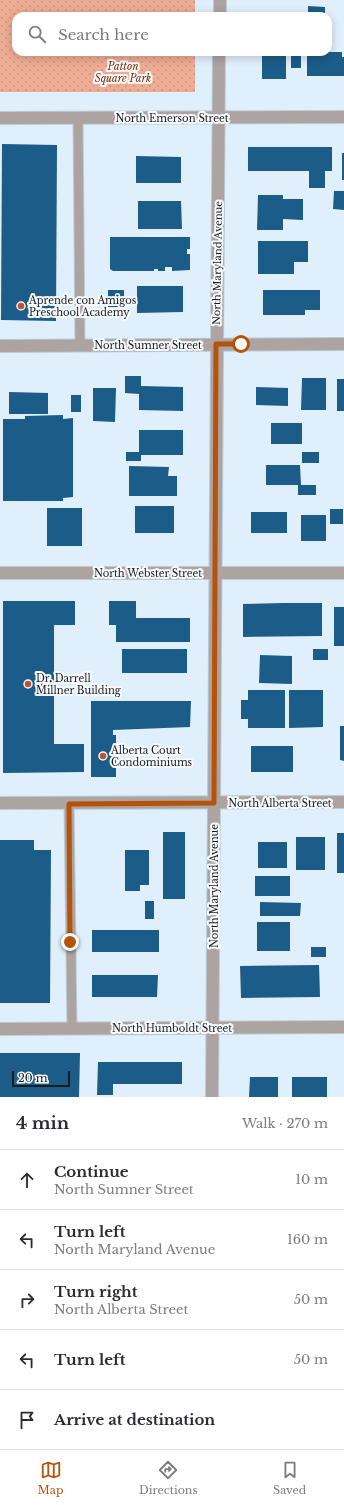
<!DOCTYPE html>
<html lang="en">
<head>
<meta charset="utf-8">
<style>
	body { margin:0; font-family:"Libre Baskerville",serif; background:#f7f7f7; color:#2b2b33 }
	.scale { position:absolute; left:12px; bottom:10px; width:58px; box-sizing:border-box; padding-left:4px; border:2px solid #181d22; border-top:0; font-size:11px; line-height:14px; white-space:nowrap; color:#181d22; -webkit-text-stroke:3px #f7fafc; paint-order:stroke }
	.stop { position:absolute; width:12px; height:12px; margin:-9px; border:3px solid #b45309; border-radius:50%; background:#fff }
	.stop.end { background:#b45309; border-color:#fff; box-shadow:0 1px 4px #0008 }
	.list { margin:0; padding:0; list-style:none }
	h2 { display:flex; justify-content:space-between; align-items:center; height:52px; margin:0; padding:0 16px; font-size:17px }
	h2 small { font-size:13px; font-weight:400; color:#7c7c81 }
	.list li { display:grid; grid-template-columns:26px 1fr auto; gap:12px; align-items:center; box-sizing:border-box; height:60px; padding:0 16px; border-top:1px solid #e1e1e2 }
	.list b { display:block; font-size:15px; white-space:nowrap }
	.list p { margin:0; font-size:13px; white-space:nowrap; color:#7c7c81 }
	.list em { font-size:13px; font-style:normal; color:#7c7c81 }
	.icon { flex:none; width:22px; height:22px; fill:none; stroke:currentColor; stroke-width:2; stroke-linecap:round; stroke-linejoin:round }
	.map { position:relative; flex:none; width:344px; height:1097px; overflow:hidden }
	.search { position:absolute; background:#fff; box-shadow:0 2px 10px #0003; left:12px; right:12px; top:12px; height:44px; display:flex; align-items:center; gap:10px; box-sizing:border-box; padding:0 14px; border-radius:12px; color:#7c7c81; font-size:15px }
	.sheet { height:352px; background:#fff }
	nav { display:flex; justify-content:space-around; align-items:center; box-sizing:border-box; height:56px; border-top:1px solid #e1e1e2; background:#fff; font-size:11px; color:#7c7c81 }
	nav a { display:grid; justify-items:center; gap:2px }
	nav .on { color:#b45309 }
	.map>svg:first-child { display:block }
	.grass { fill:url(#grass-dots) }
	.building { fill:#1b5c88 }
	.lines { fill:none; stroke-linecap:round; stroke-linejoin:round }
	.service-casing { stroke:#bbc9d4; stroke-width:11 }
	.minor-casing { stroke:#bbc9d4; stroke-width:14 }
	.tertiary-casing { stroke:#bbc9d4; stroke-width:14 }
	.service { stroke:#ada4a1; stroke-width:9 }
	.minor { stroke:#ada4a1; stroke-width:12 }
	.tertiary { stroke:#ada4a1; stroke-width:12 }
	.route { stroke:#b45309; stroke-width:5 }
	.poi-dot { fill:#bb542c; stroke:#f7fafc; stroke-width:1.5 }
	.labels { text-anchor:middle; stroke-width:4; stroke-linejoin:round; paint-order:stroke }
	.park-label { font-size:10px; font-style:italic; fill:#7c2c08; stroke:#f7fafc }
	.street-label { font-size:10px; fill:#181d22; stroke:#f7fafc }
	.poi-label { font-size:10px; fill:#181d22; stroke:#f7fafc; text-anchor:start }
</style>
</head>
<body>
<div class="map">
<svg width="344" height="1097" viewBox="0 0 344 1097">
	<defs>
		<pattern id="grass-dots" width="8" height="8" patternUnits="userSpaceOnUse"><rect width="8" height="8" fill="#eeac94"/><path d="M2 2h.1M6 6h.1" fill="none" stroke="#cb947f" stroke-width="1.8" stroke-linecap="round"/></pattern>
	</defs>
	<rect width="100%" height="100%" fill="#dfeffb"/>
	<polygon class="grass" points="0,0 195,0 195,16 16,16 16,52 195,52 195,92 0,92"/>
	<g class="building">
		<polygon points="308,6 325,7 325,15 308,14"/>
		<rect x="291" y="52" width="10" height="16"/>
		<polygon points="307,52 342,52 342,57 344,57 344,76 307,76"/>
		<polygon points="286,53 286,79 262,79 262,54"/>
		<polygon points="2,144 57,145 56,321 1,320"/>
		<polygon points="248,147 332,147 332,171 325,171 325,188 309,188 309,171 248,171"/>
		<rect x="342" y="153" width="2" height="27"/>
		<polygon points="136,156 181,157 181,183 136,183"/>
		<polygon points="334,191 344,191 344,210 333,209"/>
		<polygon points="258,195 283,195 283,199 303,199 303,220 283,219 283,230 257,230"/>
		<polygon points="138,201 181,201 182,229 138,229"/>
		<polygon points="110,237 190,237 190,249 187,249 187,254 190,254 190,270 172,271 172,267 165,267 165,271 158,271 158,269 154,269 154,271 113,271 110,269"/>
		<polygon points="258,241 308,241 308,262 294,262 294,274 258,274"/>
		<polygon points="137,286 183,286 183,312 137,313"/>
		<rect x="108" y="290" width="16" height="17"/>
		<polygon points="263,290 320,290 320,310 305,310 305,315 263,315"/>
		<polygon points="125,376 141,376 141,386 183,387 183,411 139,410 139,394 125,393"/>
		<polygon points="302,378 326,378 326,410 301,410"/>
		<rect x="337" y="379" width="7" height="32"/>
		<polygon points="256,387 288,388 288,406 256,405"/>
		<polygon points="93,388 116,388 115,422 93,421"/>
		<polygon points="9,392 48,393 48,414 9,414"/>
		<rect x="71" y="395" width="10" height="17"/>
		<polygon points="63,415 63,419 73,418 73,497 63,498 63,501 3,501 3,419 25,419 25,416"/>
		<rect x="271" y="423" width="31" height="21"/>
		<polygon points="139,430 183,430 183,455 141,455 141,461 126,461 126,452 139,452"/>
		<rect x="302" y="452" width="17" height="11"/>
		<polygon points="266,465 300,465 301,485 316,485 316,495 298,495 298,485 266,485"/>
		<polygon points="129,466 169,467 168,476 177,476 177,496 129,496"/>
		<rect x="135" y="506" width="39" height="27"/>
		<rect x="47" y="508" width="35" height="38"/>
		<rect x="330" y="509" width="13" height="15"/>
		<rect x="251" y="512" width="36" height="21"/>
		<rect x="301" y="515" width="25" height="26"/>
		<polygon points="3,601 75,601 75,625 54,625 54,744 84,744 84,772 3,773"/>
		<polygon points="109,601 136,601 136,618 190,618 190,642 116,642 116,625 109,625"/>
		<polygon points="283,603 322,603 322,636 243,637 243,604"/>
		<rect x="334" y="607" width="10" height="39"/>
		<rect x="122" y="649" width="65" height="24"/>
		<rect x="313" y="649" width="15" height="11"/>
		<polygon points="260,655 292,656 292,684 259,683"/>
		<polygon points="248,690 285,690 285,728 248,728 248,719 241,719 241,700 248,700"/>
		<polygon points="289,690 323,690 323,727 289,728"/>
		<polygon points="91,701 191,701 190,727 113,730 113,735 116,735 116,777 91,777"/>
		<polygon points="340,726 344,726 344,761 340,760"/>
		<rect x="251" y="746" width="42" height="26"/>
		<rect x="163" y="832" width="22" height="67"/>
		<rect x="337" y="833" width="7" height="40"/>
		<rect x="296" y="837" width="29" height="33"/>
		<polygon points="0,840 34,840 34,850 51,850 50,1003 0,1003"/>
		<rect x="258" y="842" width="29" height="26"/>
		<polygon points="125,850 149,850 149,885 140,885 140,891 125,891"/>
		<rect x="255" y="876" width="35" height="20"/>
		<rect x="145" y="901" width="9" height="18"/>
		<polygon points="260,902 301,903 300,916 260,916"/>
		<rect x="257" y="922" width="33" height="29"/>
		<rect x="92" y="930" width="67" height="22"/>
		<rect x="311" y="947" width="15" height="10"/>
		<polygon points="319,965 320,997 241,998 240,966"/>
		<polygon points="92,975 158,975 157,997 92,997"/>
		<polygon points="0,1053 80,1053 79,1097 0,1097"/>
		<polygon points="98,1062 182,1062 182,1084 113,1084 113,1095 97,1095"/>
		<polygon points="250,1077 278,1077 278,1097 249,1097"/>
		<rect x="292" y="1077" width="35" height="20"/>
	</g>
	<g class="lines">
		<g class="service-casing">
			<g id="service">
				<polyline points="78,118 80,345"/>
				<polyline points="69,804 72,1028"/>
			</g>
		</g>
		<g class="minor-casing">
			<g id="minor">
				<polyline points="220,16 220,0"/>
				<polyline points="0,118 344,117"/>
				<polyline points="0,346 344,344"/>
				<polyline points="0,573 344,573"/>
				<polyline points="0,1029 344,1027"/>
				<polyline points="212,1097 219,52"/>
			</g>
		</g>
		<g class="tertiary-casing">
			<polyline id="tertiary" points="0,803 344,802"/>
		</g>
		<use href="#service" class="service"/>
		<use href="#minor" class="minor"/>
		<use href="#tertiary" class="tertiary"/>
	</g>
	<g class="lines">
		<polyline class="route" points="70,942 69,804 214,803 216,344 241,344"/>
	</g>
	<g class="poi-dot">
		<circle cx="21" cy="306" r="4"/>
		<circle cx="28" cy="684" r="4"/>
		<circle cx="103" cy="756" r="4"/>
	</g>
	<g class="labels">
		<g class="park-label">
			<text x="123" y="70">Patton<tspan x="123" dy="12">Square Park</tspan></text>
		</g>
		<g class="street-label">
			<text x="172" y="122">North Emerson Street</text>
			<text transform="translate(217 263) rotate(-89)" y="4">North Maryland Avenue</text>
			<text x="148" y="349">North Sumner Street</text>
			<text x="148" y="577">North Webster Street</text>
			<text x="280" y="807">North Alberta Street</text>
			<text transform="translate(214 886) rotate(-90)" y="4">North Maryland Avenue</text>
			<text x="172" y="1032">North Humboldt Street</text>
		</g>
		<g class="poi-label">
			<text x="29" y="304">Aprende con Amigos<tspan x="29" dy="12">Preschool Academy</tspan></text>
			<text x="36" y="682">Dr. Darrell<tspan x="36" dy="12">Millner Building</tspan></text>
			<text x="111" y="754">Alberta Court<tspan x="111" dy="12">Condominiums</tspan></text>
		</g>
	</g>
</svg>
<div class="scale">20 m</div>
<div class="stop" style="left:241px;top:344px"></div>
<div class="stop end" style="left:70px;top:942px"></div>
<div class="search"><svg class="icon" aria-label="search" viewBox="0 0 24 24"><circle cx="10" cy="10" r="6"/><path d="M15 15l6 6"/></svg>Search here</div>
</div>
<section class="sheet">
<h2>4 min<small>Walk · 270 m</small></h2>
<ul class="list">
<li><svg class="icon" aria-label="ahead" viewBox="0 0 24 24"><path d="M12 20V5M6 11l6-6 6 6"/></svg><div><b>Continue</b><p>North Sumner Street</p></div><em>10 m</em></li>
<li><svg class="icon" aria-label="left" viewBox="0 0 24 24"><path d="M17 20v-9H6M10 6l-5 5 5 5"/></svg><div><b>Turn left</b><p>North Maryland Avenue</p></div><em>160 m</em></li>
<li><svg class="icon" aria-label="right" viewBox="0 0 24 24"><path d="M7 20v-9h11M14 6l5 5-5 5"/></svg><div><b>Turn right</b><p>North Alberta Street</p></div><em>50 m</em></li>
<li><svg class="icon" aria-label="left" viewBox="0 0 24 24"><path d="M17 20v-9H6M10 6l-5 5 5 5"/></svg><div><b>Turn left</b></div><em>50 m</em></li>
<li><svg class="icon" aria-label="arrive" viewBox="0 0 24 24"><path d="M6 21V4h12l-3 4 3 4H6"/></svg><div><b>Arrive at destination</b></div></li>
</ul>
</section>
<nav>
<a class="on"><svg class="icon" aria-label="map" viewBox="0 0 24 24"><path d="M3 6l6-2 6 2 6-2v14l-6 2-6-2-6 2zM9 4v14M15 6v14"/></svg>Map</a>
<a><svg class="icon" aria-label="directions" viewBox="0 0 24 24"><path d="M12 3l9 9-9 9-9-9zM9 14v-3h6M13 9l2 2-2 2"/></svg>Directions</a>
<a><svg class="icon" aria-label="saved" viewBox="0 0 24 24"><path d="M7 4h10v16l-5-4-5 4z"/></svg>Saved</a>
</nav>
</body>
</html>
